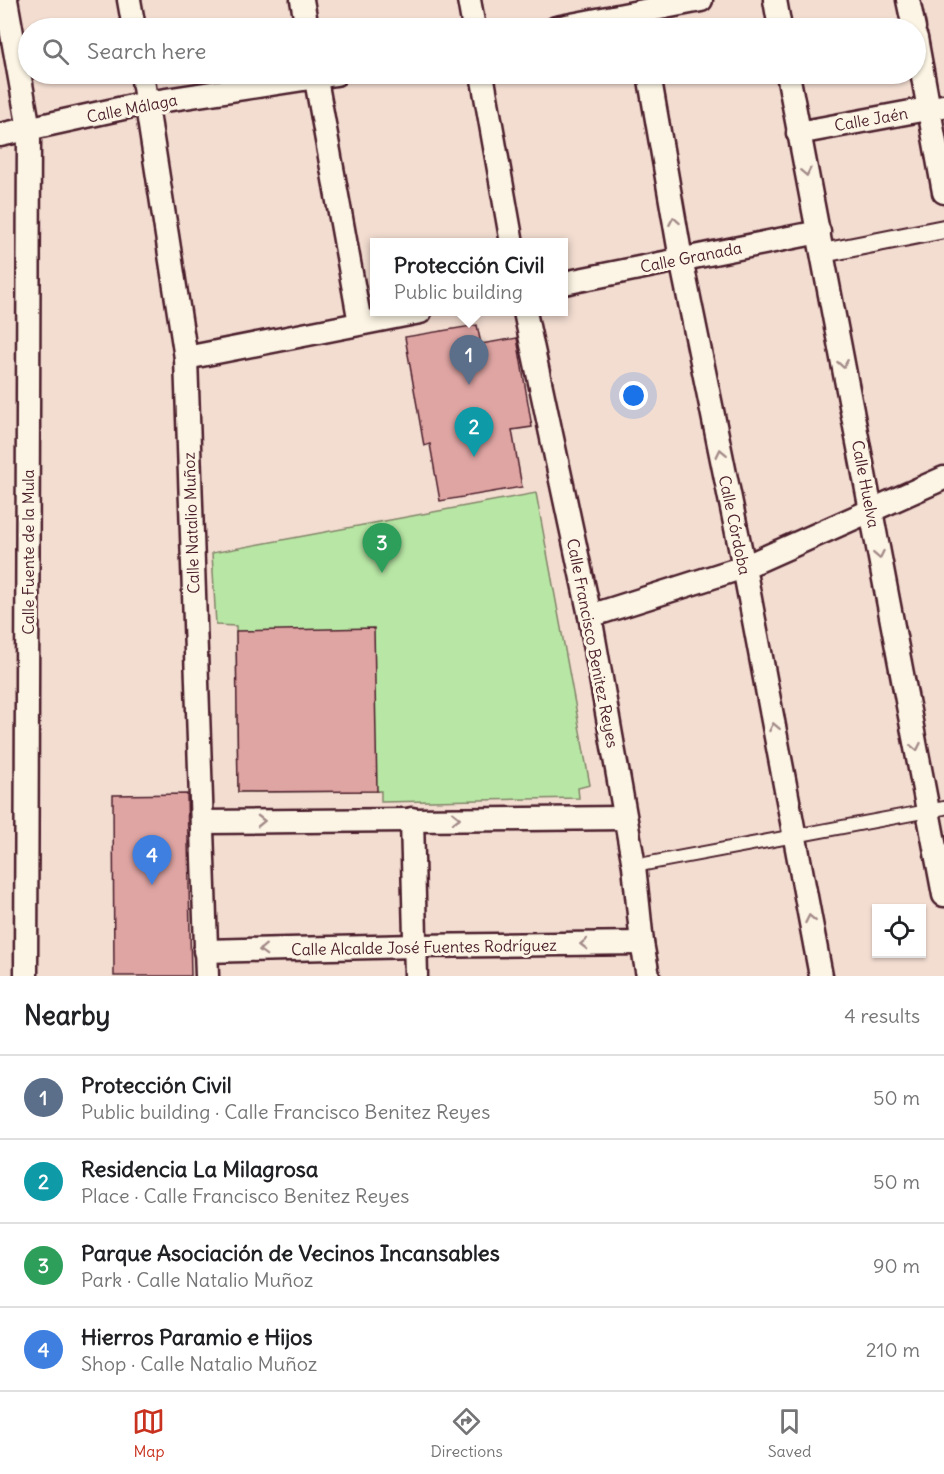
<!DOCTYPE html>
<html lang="en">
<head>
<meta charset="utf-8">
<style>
	body { margin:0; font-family:Delius,sans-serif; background:#f2f2f2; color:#202124 }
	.controls { position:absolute; right:18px; bottom:18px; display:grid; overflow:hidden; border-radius:0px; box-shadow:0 2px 4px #0004 }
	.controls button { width:54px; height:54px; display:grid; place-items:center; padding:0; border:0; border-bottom:2px solid #e0e0e0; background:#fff; color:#202124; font:30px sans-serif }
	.you { position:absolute; left:634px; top:396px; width:21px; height:21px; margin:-15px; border:4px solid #fff; border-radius:50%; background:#1a73e8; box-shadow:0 0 0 9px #1a73e833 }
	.badge { display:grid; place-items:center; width:39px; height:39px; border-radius:50%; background:#c8321e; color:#fff; font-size:20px; font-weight:700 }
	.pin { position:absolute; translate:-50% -50px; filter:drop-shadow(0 2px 3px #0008) }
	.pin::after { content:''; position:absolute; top:32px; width:21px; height:18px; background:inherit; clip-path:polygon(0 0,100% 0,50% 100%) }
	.popup { position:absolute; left:370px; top:238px; width:198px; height:78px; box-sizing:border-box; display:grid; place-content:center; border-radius:0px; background:#fff; filter:drop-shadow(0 2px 4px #0005); font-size:20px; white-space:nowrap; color:#757577 }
	.popup b { font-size:22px; color:#202124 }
	.popup::after { content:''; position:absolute; left:50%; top:100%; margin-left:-12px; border:12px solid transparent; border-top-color:#fff }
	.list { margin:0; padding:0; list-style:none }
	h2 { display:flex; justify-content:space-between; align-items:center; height:78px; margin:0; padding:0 24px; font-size:26px }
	h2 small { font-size:20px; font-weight:400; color:#757577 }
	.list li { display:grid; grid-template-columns:39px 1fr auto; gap:18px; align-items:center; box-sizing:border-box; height:84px; padding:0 24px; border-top:2px solid #e0e0e0 }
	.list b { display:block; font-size:22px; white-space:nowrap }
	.list p { margin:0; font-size:20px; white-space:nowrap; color:#757577 }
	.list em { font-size:20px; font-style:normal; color:#757577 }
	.icon { flex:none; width:33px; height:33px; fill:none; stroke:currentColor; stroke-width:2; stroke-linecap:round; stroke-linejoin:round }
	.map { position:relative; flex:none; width:944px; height:976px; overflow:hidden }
	.search { position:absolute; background:#fff; box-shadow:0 2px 4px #0004; left:18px; right:18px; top:18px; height:66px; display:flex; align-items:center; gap:15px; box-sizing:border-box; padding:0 21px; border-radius:33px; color:#757577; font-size:22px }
	.sheet { height:414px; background:#fff }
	nav { display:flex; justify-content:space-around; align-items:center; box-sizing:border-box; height:84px; border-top:2px solid #e0e0e0; background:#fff; font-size:16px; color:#757577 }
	nav a { display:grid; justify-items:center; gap:3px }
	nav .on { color:#c8321e }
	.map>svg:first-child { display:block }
	.green { fill:#b8e7a5; stroke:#818368; stroke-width:1.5 }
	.building { fill:#dfa5a3; stroke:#4a1f2b; stroke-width:1.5 }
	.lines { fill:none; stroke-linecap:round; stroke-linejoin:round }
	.service-casing { stroke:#4a1f2b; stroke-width:16 }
	.pedestrian-casing { stroke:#4a1f2b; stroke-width:22 }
	.minor-casing { stroke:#4a1f2b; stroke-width:27 }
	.service { stroke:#fcf5e5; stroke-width:12 }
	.pedestrian { stroke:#fcf5e5; stroke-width:18 }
	.minor { stroke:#fcf5e5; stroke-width:22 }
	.oneway { stroke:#a38a88 }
	.labels { text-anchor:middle; stroke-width:6; stroke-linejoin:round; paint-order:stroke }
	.street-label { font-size:16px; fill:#4a1f2b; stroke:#fcf5e5 }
</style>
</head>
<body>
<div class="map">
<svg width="944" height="976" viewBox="0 0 944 976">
	<rect width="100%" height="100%" fill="#f3ddd1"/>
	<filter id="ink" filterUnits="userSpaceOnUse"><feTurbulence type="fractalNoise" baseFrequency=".0167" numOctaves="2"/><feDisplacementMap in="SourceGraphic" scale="12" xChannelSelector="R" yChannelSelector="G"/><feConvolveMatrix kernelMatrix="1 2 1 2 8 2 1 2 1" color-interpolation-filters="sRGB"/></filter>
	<g filter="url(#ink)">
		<polygon class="green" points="536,493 590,785 578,788 579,798 381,802 381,791 238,792 236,626 216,625 212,553"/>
		<g class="building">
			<polygon points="477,325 481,344 517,338 532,427 512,430 522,487 440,501 430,444 424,446 405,337"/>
			<polygon points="374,628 377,791 238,792 236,631"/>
			<polygon points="187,794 191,976 114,976 113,795"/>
		</g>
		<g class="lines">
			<g class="service-casing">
				<polyline id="service" points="634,866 944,808"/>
			</g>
			<g class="pedestrian-casing">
				<polyline id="pedestrian" points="823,253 944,229"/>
			</g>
			<g class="minor-casing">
				<g id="minor">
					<polyline points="6,0 29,129 26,976"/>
					<polyline points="129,0 134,28"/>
					<polyline points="302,0 307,28"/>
					<polyline points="469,0 474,28"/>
					<polyline points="775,0 780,28"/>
					<polyline points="908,0 914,28"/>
					<polyline points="556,28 701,0"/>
					<polyline points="916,38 944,192"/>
					<polyline points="142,74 186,358 207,976"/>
					<polyline points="315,74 360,323"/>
					<polyline points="482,74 512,243"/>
					<polyline points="649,74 681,259 744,567 821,976"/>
					<polyline points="788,74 944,895"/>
					<polyline points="798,133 943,106"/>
					<polyline points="0,135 146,103 336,74"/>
					<polyline points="564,283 819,232"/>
					<polyline points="525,312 590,616 634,866 642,943 648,976"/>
					<polyline points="186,358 420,312"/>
					<polyline points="590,616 744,567 944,478"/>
					<polyline points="412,819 416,976"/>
					<polyline points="202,822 625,818"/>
					<polyline points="205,951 415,946 642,943"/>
				</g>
			</g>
			<use href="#service" class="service"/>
			<use href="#pedestrian" class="pedestrian"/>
			<use href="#minor" class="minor"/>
		</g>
		<defs><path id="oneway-chevron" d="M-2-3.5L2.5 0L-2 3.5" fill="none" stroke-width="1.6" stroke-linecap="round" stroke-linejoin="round" transform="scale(1.5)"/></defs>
		<g class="oneway">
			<use href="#oneway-chevron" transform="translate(806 172) rotate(78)"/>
			<use href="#oneway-chevron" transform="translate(674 221) rotate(-100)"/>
			<use href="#oneway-chevron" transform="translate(843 364) rotate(80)"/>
			<use href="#oneway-chevron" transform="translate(721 453) rotate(-102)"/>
			<use href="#oneway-chevron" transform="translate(879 555) rotate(79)"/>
			<use href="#oneway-chevron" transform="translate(774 727) rotate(-101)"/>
			<use href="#oneway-chevron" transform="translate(916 747) rotate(79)"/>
			<use href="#oneway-chevron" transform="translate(456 818)"/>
			<use href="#oneway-chevron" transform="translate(261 821) rotate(-1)"/>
			<use href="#oneway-chevron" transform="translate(810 919) rotate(-101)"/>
			<use href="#oneway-chevron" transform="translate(584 944) rotate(179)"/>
			<use href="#oneway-chevron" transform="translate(263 950) rotate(178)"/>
		</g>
	</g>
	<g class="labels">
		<g class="street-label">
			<text transform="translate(132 108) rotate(-11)" y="6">Calle Málaga</text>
			<text transform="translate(871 119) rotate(-10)" y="6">Calle Jaén</text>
			<text transform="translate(691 257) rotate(-11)" y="6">Calle Granada</text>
			<text transform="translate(866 484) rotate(79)" y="6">Calle Huelva</text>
			<text transform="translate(191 523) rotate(-92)" y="6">Calle Natalio Muñoz</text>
			<text transform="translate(735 525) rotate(78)" y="6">Calle Córdoba</text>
			<text transform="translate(28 552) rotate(-90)" y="6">Calle Fuente de la Mula</text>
			<text transform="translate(593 643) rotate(79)" y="6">Calle Francisco Benitez Reyes</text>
			<text transform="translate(424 947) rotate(-1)" y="6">Calle Alcalde José Fuentes Rodríguez</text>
		</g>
	</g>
</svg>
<div class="controls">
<button><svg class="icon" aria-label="locate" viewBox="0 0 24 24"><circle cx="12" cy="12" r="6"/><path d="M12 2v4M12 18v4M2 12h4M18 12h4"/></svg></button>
</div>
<div class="you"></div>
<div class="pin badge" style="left:469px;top:385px;background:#5c6f8a">1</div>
<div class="popup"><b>Protección Civil</b>Public building</div>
<div class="pin badge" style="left:474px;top:457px;background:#0f9aa8">2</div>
<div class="pin badge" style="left:382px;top:573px;background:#2e9e5b">3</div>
<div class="pin badge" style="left:152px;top:885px;background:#3f7fe0">4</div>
<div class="search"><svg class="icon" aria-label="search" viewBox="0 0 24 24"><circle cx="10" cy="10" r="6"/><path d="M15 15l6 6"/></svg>Search here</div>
</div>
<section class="sheet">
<h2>Nearby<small>4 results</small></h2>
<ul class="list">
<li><span class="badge" style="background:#5c6f8a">1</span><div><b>Protección Civil</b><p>Public building · Calle Francisco Benitez Reyes</p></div><em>50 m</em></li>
<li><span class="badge" style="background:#0f9aa8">2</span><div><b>Residencia La Milagrosa</b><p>Place · Calle Francisco Benitez Reyes</p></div><em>50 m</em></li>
<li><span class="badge" style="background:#2e9e5b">3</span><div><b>Parque Asociación de Vecinos Incansables</b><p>Park · Calle Natalio Muñoz</p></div><em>90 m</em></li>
<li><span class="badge" style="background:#3f7fe0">4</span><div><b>Hierros Paramio e Hijos</b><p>Shop · Calle Natalio Muñoz</p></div><em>210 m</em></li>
</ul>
</section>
<nav>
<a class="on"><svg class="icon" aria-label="map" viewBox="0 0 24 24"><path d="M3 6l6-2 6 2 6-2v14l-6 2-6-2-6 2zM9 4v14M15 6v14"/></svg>Map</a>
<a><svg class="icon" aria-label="directions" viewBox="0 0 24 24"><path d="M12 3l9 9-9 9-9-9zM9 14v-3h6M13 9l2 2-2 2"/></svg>Directions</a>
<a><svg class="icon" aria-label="saved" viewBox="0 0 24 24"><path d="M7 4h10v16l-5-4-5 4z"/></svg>Saved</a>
</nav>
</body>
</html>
